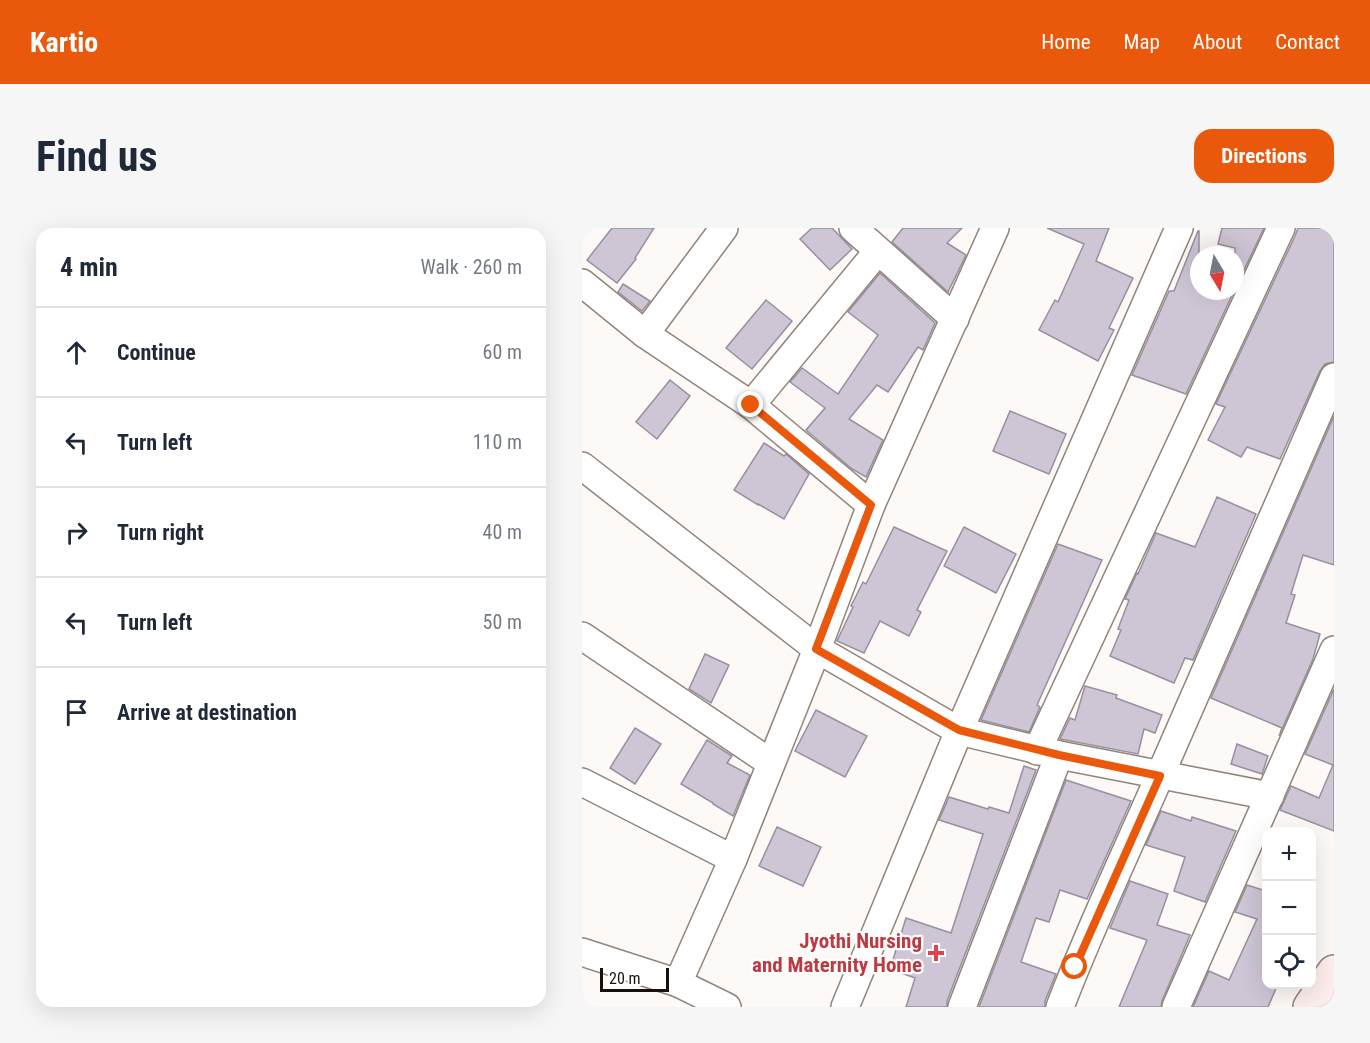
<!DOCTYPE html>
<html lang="en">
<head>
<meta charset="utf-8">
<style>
	body { margin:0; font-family:"Roboto Condensed",sans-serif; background:#f6f6f7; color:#1f2937 }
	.controls { position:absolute; right:18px; bottom:18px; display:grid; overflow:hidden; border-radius:12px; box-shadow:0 6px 24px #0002 }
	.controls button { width:54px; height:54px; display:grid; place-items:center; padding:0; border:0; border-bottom:2px solid #e0e1e3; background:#fff; color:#1f2937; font:30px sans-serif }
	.compass { position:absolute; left:608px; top:18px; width:54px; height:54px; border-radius:50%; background:#fff; box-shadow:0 6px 24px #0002; rotate:170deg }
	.scale { position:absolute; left:18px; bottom:15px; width:69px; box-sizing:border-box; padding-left:6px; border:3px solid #16110d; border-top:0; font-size:16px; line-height:21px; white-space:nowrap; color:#16110d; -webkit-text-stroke:4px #fff; paint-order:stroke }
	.stop { position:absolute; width:18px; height:18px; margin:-14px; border:4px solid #ea580c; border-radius:50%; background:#fff }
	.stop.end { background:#ea580c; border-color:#fff; box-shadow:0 2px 6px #0008 }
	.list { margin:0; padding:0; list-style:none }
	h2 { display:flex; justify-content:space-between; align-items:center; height:78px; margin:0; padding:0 24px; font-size:26px }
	h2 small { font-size:20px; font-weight:400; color:#747a83 }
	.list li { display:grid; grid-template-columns:39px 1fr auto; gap:18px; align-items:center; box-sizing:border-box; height:90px; padding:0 24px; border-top:2px solid #e0e1e3 }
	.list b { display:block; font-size:22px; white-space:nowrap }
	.list em { font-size:20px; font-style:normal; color:#747a83 }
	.icon { flex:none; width:33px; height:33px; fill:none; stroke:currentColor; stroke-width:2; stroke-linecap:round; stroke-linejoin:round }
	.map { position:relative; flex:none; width:752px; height:779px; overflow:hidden; border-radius:18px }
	header { display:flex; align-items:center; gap:36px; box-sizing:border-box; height:84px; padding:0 30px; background:#ea580c; color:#fff }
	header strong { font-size:28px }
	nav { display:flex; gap:33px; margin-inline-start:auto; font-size:21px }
	.intro { display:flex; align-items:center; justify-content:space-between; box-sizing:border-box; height:144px; padding:0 36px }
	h1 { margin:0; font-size:42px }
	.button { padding:15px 27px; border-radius:18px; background:#ea580c; color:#fff; font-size:21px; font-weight:700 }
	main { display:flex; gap:36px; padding:0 36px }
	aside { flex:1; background:#fff; border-radius:18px; box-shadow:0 6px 24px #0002 }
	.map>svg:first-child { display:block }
	.building { fill:#cec5d5; stroke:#98909e; stroke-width:1.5 }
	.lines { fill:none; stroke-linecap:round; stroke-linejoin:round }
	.street-casing { stroke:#92847a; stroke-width:30 }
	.secondary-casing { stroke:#92847a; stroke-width:36 }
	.street { stroke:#fff; stroke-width:27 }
	.secondary { stroke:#fceeed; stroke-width:33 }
	.route { stroke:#ea580c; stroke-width:8 }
	.health-dot { fill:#e0444e; stroke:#fff; stroke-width:2 }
	.labels { text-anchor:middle; stroke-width:4.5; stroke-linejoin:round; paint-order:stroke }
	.health-label { font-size:21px; font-weight:bold; fill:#be3a42; stroke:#fff; text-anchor:end }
</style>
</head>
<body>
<header>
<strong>Kartio</strong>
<nav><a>Home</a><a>Map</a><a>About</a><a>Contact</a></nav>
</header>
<div class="intro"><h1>Find us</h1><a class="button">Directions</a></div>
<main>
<aside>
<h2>4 min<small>Walk · 260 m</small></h2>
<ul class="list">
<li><svg class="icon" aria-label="ahead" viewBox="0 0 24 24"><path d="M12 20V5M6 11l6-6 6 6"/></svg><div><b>Continue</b></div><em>60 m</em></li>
<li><svg class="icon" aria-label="left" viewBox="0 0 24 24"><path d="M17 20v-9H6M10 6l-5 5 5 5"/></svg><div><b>Turn left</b></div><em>110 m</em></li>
<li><svg class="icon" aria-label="right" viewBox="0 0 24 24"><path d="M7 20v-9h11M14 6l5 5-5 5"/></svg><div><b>Turn right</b></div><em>40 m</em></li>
<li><svg class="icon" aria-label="left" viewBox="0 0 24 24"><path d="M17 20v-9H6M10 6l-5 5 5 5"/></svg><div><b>Turn left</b></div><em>50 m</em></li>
<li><svg class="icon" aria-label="arrive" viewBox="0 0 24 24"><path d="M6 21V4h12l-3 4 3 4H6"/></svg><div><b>Arrive at destination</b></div></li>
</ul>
</aside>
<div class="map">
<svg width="752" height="779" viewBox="0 0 752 779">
	<rect width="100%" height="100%" fill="#fdf9f7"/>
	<g class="building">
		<polygon points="30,0 72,0 53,30 54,31 35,55 5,32"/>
		<polygon points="230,0 250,0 270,21 248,42 218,11"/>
		<polygon points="321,0 380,0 365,15 384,27 366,64 310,14"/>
		<polygon points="465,0 527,0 514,33 551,50 527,100 532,102 516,133 457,102 473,72 476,74 502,16"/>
		<polygon points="640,0 682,0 653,61 653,20 636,16"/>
		<polygon points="716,0 752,0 752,134 743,136 738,143 698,231 665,219 659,229 626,212 643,179 634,176 713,8"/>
		<polygon points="616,3 617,3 617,63 652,63 604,166 550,147 587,63 592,63"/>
		<polygon points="298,45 353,95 341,122 336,119 306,164 295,157 267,191 301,212 284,249 270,241 224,202 243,180 208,154 220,140 256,166 296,107 266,84"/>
		<polygon points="41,56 68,73 60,83 36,64"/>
		<polygon points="184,72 210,93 170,141 144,120"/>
		<polygon points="88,152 108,168 75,211 54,194"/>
		<polygon points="428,183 484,206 467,246 411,223"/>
		<polygon points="752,188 752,337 721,327 709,366 713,367 704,395 738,406 731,431 697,508 700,500 629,470"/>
		<polygon points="182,215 202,228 204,226 227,246 202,291 176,276 176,277 152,262"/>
		<polygon points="635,269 674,286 611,432 603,430 592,455 528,428 539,402 536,401 547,372 543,371 555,345 556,346 574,305 613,319"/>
		<polygon points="312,299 365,323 335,382 339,384 327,408 298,393 282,425 255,413 271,379 269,378 281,354 284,356"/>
		<polygon points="382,299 434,326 414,365 362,338"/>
		<polygon points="476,316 520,332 455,477 458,479 447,504 399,492"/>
		<polygon points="123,426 147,437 129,475 107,461"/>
		<polygon points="503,458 535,467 534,470 580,487 573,505 562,501 556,526 478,511 488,490 493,492"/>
		<polygon points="752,461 752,603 698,582 709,558 737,570 751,537 723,526"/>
		<polygon points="234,482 285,508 263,549 213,523"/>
		<polygon points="53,500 79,516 53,556 28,540"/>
		<polygon points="125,512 150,528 145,535 168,547 151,588 131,576 131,575 99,556"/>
		<polygon points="655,516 686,528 680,546 649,536"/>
		<polygon points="442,538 454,542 365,773 365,779 324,779 333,750 308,741 324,690 369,705 401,606 357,592 367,569 406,581 407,579 427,585"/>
		<polygon points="484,552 549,573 505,671 478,662 467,694 454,690 439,734 474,746 463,773 463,779 397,779"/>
		<polygon points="579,583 609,593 610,589 654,603 623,674 592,663 603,629 564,617"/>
		<polygon points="195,599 239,619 221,658 177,638"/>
		<polygon points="548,653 586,666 575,697 608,707 580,773 579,779 537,779 565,712 528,700"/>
		<polygon points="665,657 684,663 684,756 696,756 686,779 611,779 627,743 647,752 675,691 653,684"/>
	</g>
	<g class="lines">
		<g class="street-casing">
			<g id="street">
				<polyline points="271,0 373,91"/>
				<polyline points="0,55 63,106 169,177 289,277"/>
				<polyline points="63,106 142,0"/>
				<polyline points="169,177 296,23"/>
				<polyline points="0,238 235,421 377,503 477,527 688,568"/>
				<polyline points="0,408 189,535"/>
				<polyline points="455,523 699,0"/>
				<polyline points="0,554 151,631"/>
				<polyline points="0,724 96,755 145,779"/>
				<polyline points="96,755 151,631 235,421 289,277 413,0"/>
				<polyline points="263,779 377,503 597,0"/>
				<polyline points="380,779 477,527"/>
				<path d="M 478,779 C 508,700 545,623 579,545 C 636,413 693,281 752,149"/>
				<polyline points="594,779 752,422"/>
			</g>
		</g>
		<g class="secondary-casing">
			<polyline id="secondary" points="728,779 752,744"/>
		</g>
		<use href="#street" class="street"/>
		<use href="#secondary" class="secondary"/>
	</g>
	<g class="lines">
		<polyline class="route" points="169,177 289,277 234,421 377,502 477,527 578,548 493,739"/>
	</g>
	<path class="health-dot" d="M351 716h6v6h6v6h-6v6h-6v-6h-6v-6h6z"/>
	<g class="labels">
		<g class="health-label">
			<text x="340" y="720">Jyothi Nursing<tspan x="340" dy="24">and Maternity Home</tspan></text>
		</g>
	</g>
</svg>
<div class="controls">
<button>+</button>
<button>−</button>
<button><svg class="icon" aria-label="locate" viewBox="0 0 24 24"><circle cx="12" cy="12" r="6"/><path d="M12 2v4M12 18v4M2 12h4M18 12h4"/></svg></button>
</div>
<svg class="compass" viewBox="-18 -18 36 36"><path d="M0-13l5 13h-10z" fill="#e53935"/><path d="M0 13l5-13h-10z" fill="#747a83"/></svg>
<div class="scale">20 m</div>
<div class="stop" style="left:493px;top:739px"></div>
<div class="stop end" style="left:169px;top:177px"></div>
</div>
</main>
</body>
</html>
